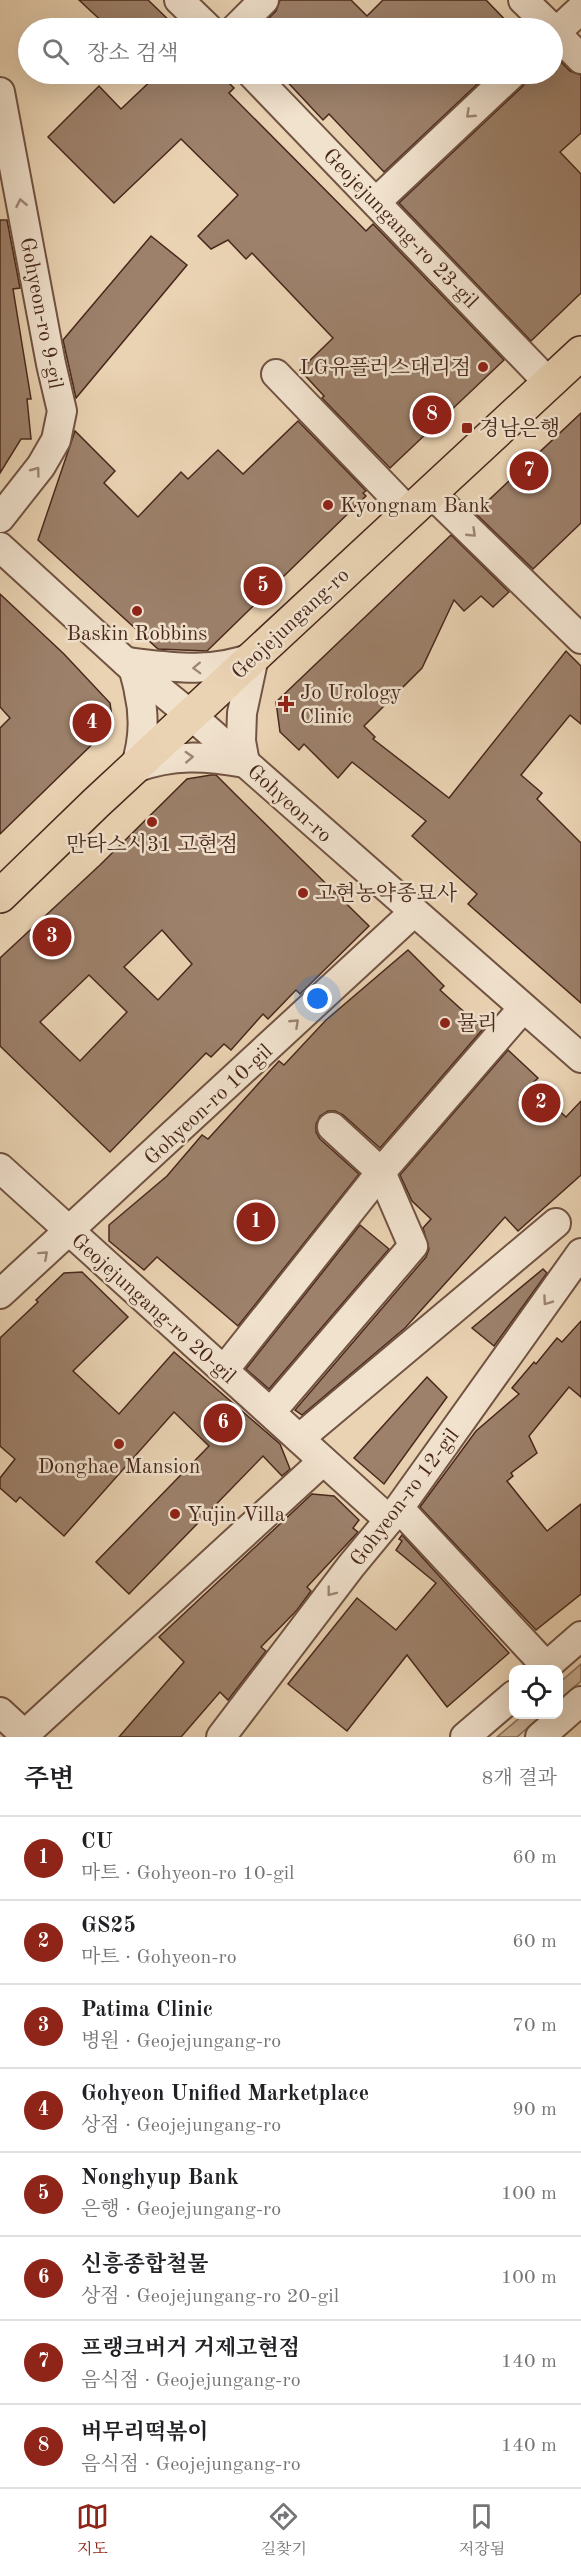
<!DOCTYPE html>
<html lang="ko">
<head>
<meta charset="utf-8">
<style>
	body { margin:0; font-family:"Old Standard TT","Noto Serif KR",serif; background:#f6f6f6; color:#202124 }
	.controls { position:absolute; right:18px; bottom:18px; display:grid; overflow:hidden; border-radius:12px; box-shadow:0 6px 24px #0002 }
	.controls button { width:54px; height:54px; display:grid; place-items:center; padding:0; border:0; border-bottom:2px solid #e0e0e0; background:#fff; color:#202124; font:30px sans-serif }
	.you { position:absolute; left:318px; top:999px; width:21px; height:21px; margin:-15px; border:4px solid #fff; border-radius:50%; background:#1a73e8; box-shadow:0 0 0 9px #1a73e833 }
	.badge { display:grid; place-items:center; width:39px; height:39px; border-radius:50%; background:#8f2418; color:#fff; font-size:20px; font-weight:700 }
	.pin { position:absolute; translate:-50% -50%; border:3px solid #fff; box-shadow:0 2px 6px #0006 }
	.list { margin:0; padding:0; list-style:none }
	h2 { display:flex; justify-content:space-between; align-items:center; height:78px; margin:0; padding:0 24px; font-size:26px }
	h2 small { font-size:20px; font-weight:400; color:#757577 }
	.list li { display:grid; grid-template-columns:39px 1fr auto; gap:18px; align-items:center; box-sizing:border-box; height:84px; padding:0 24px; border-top:2px solid #e0e0e0 }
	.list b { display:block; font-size:22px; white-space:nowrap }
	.list p { margin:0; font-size:20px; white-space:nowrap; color:#757577 }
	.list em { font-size:20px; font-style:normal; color:#757577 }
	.icon { flex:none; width:33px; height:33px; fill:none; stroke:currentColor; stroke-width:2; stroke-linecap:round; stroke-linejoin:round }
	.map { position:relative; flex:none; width:581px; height:1737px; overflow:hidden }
	.search { position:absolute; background:#fff; box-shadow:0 6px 24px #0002; left:18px; right:18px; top:18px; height:66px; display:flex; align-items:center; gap:15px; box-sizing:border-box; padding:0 21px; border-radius:33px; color:#757577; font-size:22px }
	.sheet { height:750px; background:#fff }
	nav { display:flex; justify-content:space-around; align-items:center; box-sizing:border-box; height:84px; border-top:2px solid #e0e0e0; background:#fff; font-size:16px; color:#757577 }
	nav a { display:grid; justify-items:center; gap:3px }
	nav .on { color:#8f2418 }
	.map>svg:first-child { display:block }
	.green { fill:#cfb699; stroke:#8c6f5a; stroke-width:1.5 }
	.building { fill:#9d816b; stroke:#49281c; stroke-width:1.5; fill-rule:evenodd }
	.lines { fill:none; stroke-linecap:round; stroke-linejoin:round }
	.minor-casing { stroke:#715342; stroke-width:32 }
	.major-casing { stroke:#49281c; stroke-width:36 }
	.minor { stroke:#f1e2ce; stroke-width:28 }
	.major { stroke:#ead3b3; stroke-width:33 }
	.oneway { stroke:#9d8575 }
	.poi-dot { fill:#8f2418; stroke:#f1e2ce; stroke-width:2 }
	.labels { text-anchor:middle; stroke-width:5; stroke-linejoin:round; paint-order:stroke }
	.street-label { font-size:21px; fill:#49281c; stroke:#f1e2ce }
	.poi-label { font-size:21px; fill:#49281c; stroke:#f1e2ce; text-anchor:start }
</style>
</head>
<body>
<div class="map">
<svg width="581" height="1737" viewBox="0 0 581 1737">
	<rect width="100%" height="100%" fill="#ead3b3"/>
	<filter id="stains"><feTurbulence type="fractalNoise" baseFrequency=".00333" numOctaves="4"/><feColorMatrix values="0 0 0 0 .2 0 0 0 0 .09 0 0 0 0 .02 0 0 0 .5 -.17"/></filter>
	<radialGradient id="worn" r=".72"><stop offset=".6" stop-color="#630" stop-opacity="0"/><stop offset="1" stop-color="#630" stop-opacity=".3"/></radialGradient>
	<g class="green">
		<polygon points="581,1664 581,1681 559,1700 559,1683"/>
		<polygon points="523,1715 542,1715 517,1737 497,1737"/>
	</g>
	<g class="building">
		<polygon points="79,0 148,0 177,28 109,28"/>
		<polygon points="280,0 351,0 367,16 383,0 486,0 513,28 259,28 276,11"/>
		<polygon points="555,56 570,71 581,75 581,133 560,152 581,174 581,293 531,341 399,203 523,86 528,74 552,74 552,59"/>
		<polygon points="158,74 220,74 234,88 229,93 366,231 373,224 504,360 390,468 322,398 324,396 300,370 333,338 252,253 246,259 228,240 211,249 198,236 238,195 181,139 114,203 48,137 99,86 121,109"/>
		<polygon points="280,74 488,74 384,172 329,114 323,120"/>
		<polygon points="0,220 7,220 20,288 13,289 31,399 27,399 31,439 21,439 0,473"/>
		<polygon points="151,236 187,265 76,398 63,340"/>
		<polygon points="581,413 581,523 533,569 475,513"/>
		<polygon points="298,421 366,491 363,493 366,496 207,651 158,649 38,540 75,431 115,471 104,483 138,517 181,472 188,479 218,450 243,474"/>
		<polygon points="451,535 509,592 493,607 481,596 464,611 454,600 422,668 364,726 375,737 373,739 449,798 566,651 581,666 581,724 570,715 521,775 542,793 537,799 581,843 581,1003 468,904 477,894 412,836 426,821 352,762 338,778 304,744 299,750 280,732 276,702"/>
		<polygon points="0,594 64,654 110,703 113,724 0,834 0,728 10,718 0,707"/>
		<path d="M 211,775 L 216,775 L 235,794 L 369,926 L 300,994 L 296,990 L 268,1019 L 263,1014 L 231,1050 L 224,1044 L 211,1057 L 206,1053 L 110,1152 L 0,1046 L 0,958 L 100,865 L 187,779 ZM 162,930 L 192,964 L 158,1000 L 124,967 ZM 89,975 L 127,1012 L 80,1061 L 40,1022 Z"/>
		<polygon points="408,950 444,986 440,990 483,1029 380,1148 343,1115 335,1111 328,1111 320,1116 316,1124 316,1132 320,1139 359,1174 238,1326 157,1257 144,1270 109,1241 109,1225 167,1176 202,1135 208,1139 279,1061 284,1065 326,1020"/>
		<polygon points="508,1050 538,1078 531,1085 566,1117 581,1101 581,1175 518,1231 505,1217 405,1328 302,1415 295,1410 426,1257 429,1249 423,1228 431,1219 412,1201 400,1175"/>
		<polygon points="360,1225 389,1249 269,1389 246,1369"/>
		<polygon points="543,1269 547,1273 494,1346 472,1328"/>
		<polygon points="82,1272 128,1317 73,1371 119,1414 174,1352 280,1444 290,1469 282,1476 263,1456 129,1594 96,1562 209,1446 174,1412 64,1536 20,1497 16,1502 0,1488 0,1478 15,1459 0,1446 0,1338 38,1302 36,1300 64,1273"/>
		<polygon points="581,1321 581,1397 569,1387 529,1436 537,1453 511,1473 513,1476 507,1481 547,1531 581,1504 581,1594 536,1630 420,1507 476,1431 519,1394 512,1388 534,1362 536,1364 557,1338 562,1342"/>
		<polygon points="427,1377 447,1397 384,1484 354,1458"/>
		<polygon points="312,1494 334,1496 359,1520 353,1528 358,1532 307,1587 311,1591 297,1610 261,1647 266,1651 228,1700 220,1692 181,1737 119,1737 184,1662 159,1637"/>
		<polygon points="402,1535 509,1653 447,1707 407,1655 347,1731 288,1684 357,1598 396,1630 436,1583 396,1550 402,1541 399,1539"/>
	</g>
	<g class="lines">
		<g class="minor-casing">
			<g id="minor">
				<polyline points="179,0 208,28"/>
				<polyline points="523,0 552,28"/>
				<polyline points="236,28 264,0"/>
				<polyline points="552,29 581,59"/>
				<polyline points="552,36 581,9"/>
				<polyline points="252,74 549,383"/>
				<polyline points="0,92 51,364 62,411 56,440 41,466 0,518"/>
				<polyline points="376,202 512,74"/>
				<polyline points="276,374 409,512"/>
				<polyline points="430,492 581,639"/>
				<polyline points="0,547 129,665 192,716 581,1058"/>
				<path d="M 126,662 C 170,667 211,674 254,657 L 242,713 L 241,741 L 245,763 C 205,756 173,754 135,768"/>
				<path d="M 134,669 C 135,677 138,684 139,692 C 145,717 143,744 135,768"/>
				<polyline points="0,1168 389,1520"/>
				<polyline points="0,1294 414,912"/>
				<polyline points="224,1370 381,1172 523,1008"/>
				<polyline points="271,1412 413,1246 381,1172 332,1127"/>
				<polyline points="300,1438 556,1223"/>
				<polyline points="399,1508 546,1666"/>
				<polyline points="542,1670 581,1636"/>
				<polyline points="0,1712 27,1737"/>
				<polyline points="22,1737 323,1461"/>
				<polyline points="221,1737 351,1566 399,1508 581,1253"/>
				<polyline points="465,1737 514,1695"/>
				<polyline points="540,1737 581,1701"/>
			</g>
		</g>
		<g class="major-casing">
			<polyline id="major" points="0,896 96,803 581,353"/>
		</g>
		<use href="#minor" class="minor"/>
		<use href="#major" class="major"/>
	</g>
	<defs><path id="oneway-chevron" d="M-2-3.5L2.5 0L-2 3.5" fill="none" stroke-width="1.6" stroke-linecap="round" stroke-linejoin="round" transform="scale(1.5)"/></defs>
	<g class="oneway">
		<use href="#oneway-chevron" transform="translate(470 114) rotate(137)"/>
		<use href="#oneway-chevron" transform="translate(21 203) rotate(-101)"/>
		<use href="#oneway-chevron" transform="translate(36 471) rotate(-53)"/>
		<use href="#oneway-chevron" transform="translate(472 533) rotate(44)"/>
		<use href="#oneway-chevron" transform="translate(197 668) rotate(178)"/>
		<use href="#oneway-chevron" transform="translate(189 757) rotate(-3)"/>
		<use href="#oneway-chevron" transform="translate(295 1023) rotate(-43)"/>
		<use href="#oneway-chevron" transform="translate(44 1255) rotate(-42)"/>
		<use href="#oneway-chevron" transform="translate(547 1301) rotate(125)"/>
		<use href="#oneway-chevron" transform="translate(331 1592) rotate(128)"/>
	</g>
	<g class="poi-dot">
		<circle cx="483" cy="367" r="6"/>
		<rect x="461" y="422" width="12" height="12" rx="3"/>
		<circle cx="328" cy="505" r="6"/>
		<circle cx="137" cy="611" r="6"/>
		<path d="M283 695h6v6h6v6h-6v6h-6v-6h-6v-6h6z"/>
		<circle cx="152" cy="822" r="6"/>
		<circle cx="303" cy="893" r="6"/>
		<circle cx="445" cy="1023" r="6"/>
		<circle cx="119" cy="1444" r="6"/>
		<circle cx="175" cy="1514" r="6"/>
	</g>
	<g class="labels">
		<g class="street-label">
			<text transform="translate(401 228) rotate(46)" y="7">Geojejungang-ro 23-gil</text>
			<text transform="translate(42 313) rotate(79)" y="7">Gohyeon-ro 9-gil</text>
			<text transform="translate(290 623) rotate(-43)" y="7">Geojejungang-ro</text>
			<text transform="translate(290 803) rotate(42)" y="7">Gohyeon-ro</text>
			<text transform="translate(208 1104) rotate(-43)" y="7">Gohyeon-ro 10-gil</text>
			<text transform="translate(154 1308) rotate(42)" y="7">Geojejungang-ro 20-gil</text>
			<text transform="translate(404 1497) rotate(-53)" y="7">Gohyeon-ro 12-gil</text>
		</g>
		<g class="poi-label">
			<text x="471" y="374" text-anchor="end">LG유플러스대리점</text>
			<text x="479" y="435">경남은행</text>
			<text x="340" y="512">Kyongnam Bank</text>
			<text x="137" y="640" text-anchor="middle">Baskin Robbins</text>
			<text x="300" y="699">Jo Urology<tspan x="300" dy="24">Clinic</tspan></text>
			<text x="152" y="851" text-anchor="middle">만타스시31 고현점</text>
			<text x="315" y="900">고현농약종묘사</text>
			<text x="457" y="1030">뮬리</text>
			<text x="119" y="1473" text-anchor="middle">Donghae Mansion</text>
			<text x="187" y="1521">Yujin Villa</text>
		</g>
	</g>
	<rect width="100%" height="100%" filter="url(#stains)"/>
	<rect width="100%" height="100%" fill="url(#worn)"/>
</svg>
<div class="controls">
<button><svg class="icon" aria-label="locate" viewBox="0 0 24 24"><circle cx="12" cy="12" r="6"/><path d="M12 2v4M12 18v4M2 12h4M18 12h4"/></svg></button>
</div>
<div class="you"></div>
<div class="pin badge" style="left:256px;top:1222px">1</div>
<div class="pin badge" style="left:541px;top:1103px">2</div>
<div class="pin badge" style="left:52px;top:937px">3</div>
<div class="pin badge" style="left:92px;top:723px">4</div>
<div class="pin badge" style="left:263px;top:586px">5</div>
<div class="pin badge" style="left:223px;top:1423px">6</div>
<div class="pin badge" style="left:529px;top:471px">7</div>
<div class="pin badge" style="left:432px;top:415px">8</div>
<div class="search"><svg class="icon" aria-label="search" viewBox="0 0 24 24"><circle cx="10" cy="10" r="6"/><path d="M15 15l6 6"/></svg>장소 검색</div>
</div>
<section class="sheet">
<h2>주변<small>8개 결과</small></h2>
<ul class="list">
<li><span class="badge">1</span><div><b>CU</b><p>마트 · Gohyeon-ro 10-gil</p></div><em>60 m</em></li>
<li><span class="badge">2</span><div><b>GS25</b><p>마트 · Gohyeon-ro</p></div><em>60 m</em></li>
<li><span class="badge">3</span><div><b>Patima Clinic</b><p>병원 · Geojejungang-ro</p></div><em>70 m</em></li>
<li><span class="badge">4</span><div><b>Gohyeon Unified Marketplace</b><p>상점 · Geojejungang-ro</p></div><em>90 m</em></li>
<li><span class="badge">5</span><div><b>Nonghyup Bank</b><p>은행 · Geojejungang-ro</p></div><em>100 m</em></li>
<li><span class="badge">6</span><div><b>신흥종합철물</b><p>상점 · Geojejungang-ro 20-gil</p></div><em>100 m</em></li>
<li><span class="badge">7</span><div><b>프랭크버거 거제고현점</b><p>음식점 · Geojejungang-ro</p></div><em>140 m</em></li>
<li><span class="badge">8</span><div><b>버무리떡볶이</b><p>음식점 · Geojejungang-ro</p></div><em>140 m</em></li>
</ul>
</section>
<nav>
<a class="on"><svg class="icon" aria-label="map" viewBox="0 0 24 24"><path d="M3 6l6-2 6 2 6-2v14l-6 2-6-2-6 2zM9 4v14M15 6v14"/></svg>지도</a>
<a><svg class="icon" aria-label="directions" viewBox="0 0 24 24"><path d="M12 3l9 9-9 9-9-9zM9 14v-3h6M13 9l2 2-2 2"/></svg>길찾기</a>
<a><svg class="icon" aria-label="saved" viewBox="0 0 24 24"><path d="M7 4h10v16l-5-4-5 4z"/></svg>저장됨</a>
</nav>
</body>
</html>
